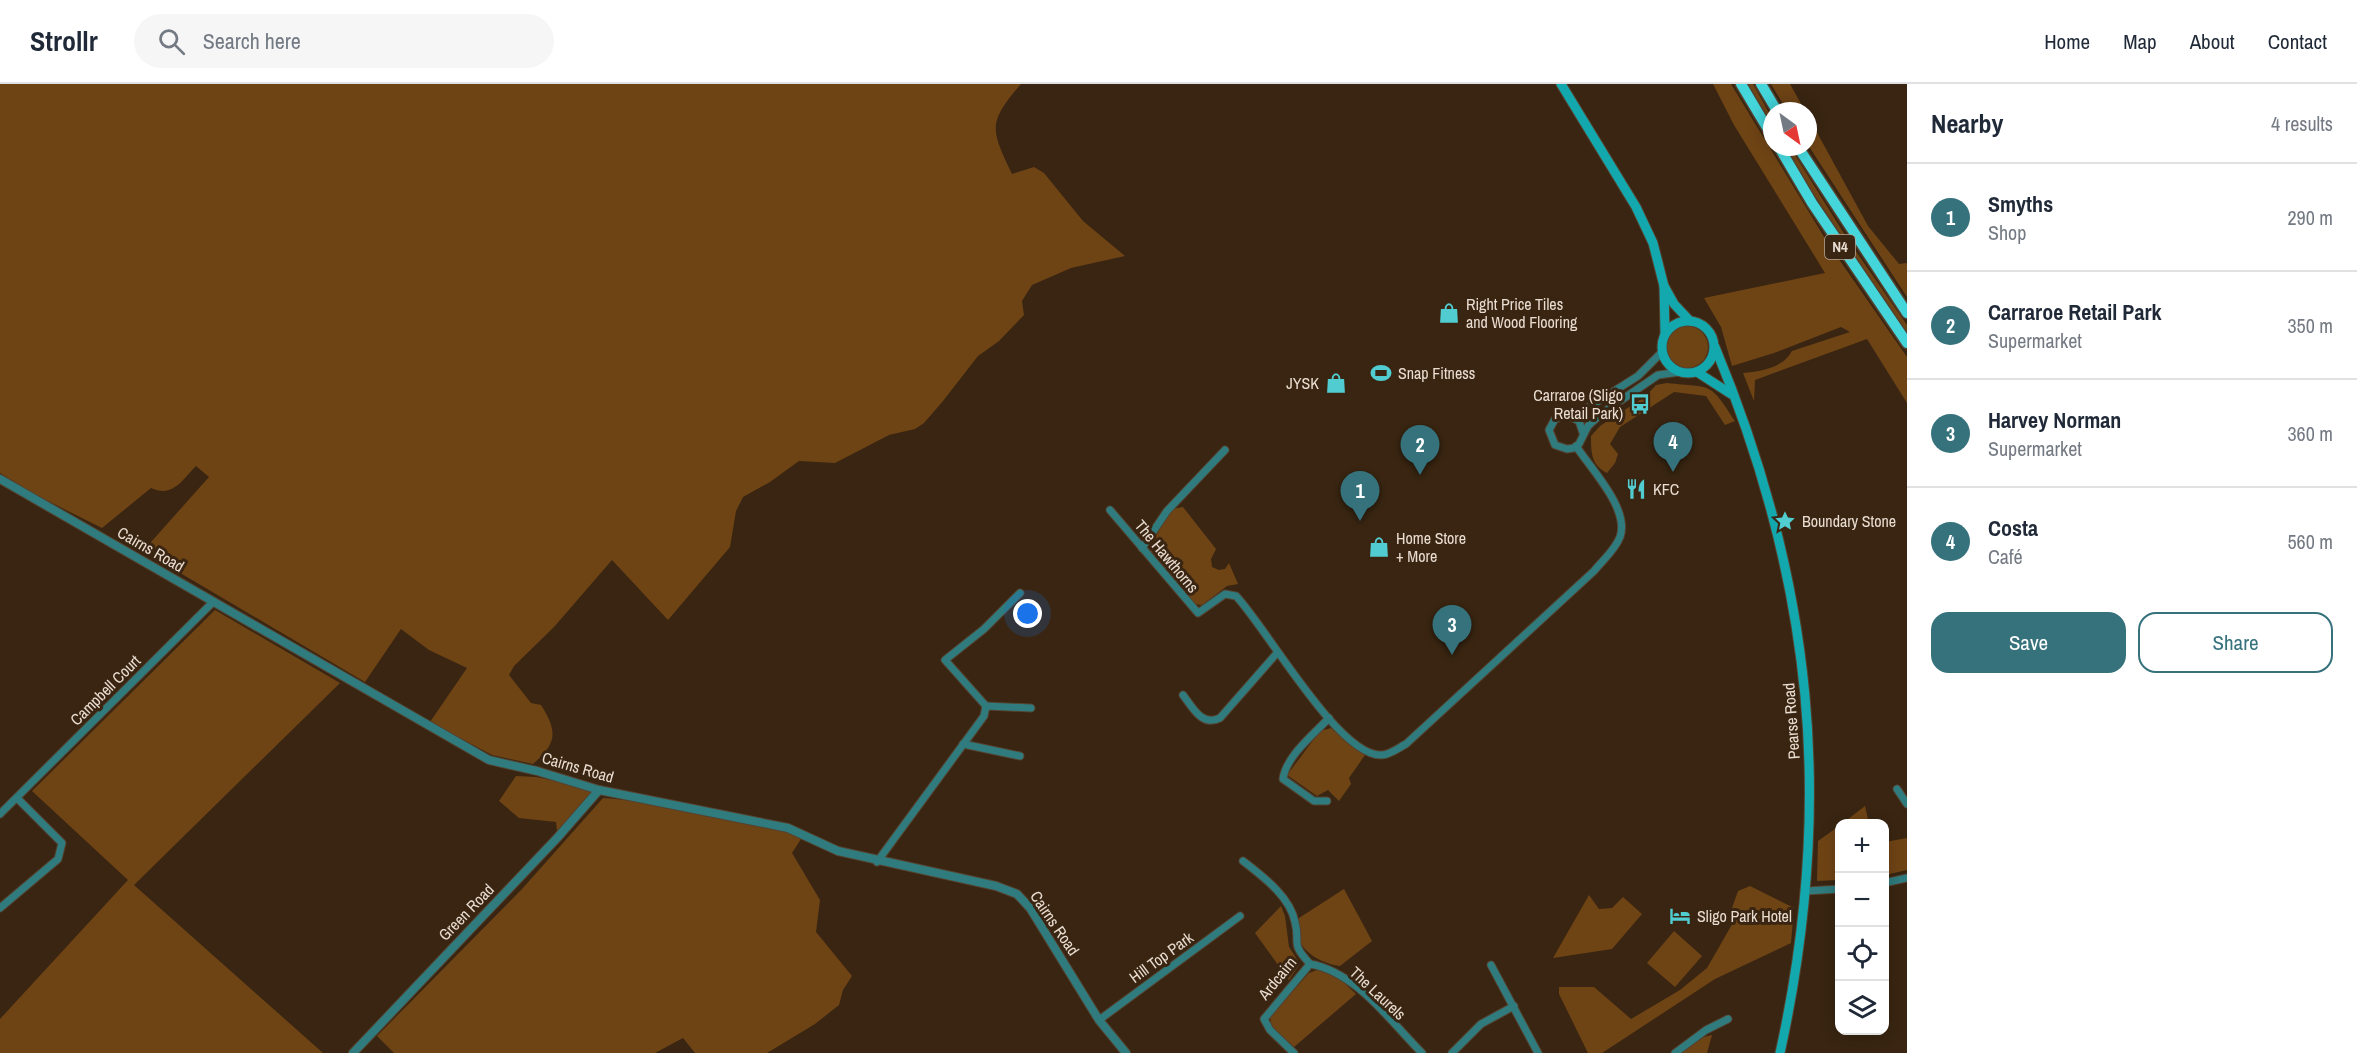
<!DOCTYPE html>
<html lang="en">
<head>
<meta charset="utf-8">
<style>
	body { margin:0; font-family:"Archivo Narrow",sans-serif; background:#f6f6f7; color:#1f2937 }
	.controls { position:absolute; right:18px; bottom:18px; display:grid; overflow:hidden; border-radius:12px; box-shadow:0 3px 15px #0003 }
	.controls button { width:54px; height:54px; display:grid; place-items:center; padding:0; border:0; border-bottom:2px solid #e0e1e3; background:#fff; color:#1f2937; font:30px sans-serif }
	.compass { position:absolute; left:1763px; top:18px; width:54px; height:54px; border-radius:50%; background:#fff; box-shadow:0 3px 15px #0003; rotate:147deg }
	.you { position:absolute; left:1028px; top:530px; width:21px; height:21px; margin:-15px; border:4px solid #fff; border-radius:50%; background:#1a73e8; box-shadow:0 0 0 9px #1a73e833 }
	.badge { display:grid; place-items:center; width:39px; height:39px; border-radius:50%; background:#36727c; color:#fff; font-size:20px; font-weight:700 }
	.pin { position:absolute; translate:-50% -50px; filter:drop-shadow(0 2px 3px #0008) }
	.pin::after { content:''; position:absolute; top:32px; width:21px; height:18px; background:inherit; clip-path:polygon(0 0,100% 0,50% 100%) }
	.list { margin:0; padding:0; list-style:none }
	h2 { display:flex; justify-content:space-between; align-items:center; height:78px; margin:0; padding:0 24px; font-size:26px }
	h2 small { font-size:20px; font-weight:400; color:#747a83 }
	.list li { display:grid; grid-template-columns:39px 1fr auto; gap:18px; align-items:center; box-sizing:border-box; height:108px; padding:0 24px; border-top:2px solid #e0e1e3 }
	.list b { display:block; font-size:22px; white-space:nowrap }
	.list p { margin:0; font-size:20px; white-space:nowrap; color:#747a83 }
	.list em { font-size:20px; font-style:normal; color:#747a83 }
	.actions { display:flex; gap:12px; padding:18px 24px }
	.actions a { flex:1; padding:14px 0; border:2px solid #36727c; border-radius:18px; text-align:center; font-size:21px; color:#36727c }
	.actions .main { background:#36727c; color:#fff }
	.icon { flex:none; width:33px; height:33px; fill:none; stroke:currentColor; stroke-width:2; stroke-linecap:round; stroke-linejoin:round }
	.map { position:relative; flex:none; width:1907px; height:969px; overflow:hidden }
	header { display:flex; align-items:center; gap:36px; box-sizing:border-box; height:84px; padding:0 30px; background:#fff; border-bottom:2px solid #e0e1e3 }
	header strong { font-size:28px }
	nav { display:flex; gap:33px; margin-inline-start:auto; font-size:21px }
	.search { width:420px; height:54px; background:#f6f6f7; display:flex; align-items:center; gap:15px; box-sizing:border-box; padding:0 21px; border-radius:33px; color:#747a83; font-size:22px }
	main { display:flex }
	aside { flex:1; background:#fff }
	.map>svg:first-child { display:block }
	.green { fill:#6f4415 }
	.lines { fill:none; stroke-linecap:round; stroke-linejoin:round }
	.minor-casing { stroke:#554230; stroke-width:9 }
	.tertiary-casing { stroke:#554230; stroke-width:10 }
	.secondary-casing { stroke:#554230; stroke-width:11 }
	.trunk-casing { stroke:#554230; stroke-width:13 }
	.minor { stroke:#2f7b7d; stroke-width:7 }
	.tertiary { stroke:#2f7b7d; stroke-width:8 }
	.secondary { stroke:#13a8ad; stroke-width:9 }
	.trunk { stroke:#44d6db; stroke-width:10 }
	.labels { text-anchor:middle; stroke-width:6; stroke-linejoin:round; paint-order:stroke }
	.shield { fill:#392511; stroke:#b4a597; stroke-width:1.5 }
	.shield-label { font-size:15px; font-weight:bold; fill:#e9dcd0 }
	.poi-label { font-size:16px; fill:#e9dcd0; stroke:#392511; text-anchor:start }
	.street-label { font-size:16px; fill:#e9dcd0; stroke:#392511 }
</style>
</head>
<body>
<header>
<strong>Strollr</strong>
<div class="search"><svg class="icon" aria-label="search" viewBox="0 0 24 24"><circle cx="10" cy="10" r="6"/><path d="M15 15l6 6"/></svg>Search here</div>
<nav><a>Home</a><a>Map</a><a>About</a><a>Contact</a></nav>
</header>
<main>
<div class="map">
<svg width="1907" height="969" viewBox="0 0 1907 969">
	<rect width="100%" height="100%" fill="#392511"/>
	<g class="green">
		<path d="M 0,0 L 1021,0 C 987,39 991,46 1012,90 L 1034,83 L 1044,89 L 1083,137 L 1125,172 L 1071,184 L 1032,201 L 1022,217 L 1024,231 L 999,257 L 978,272 L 943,317 L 924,339 L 915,345 L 889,351 L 835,379 L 799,377 L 770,398 L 743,413 L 736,427 L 730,463 L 668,536 L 612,476 L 554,543 L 514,582 L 509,591 L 531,619 L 541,621 C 558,648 557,659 533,680 L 492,671 L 430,638 L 467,584 L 429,566 L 401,545 L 365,598 L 143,467 L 209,393 L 196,382 C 182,396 173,414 151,404 L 102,444 L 34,410 L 0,389 Z"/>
		<path d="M 1713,0 L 1731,0 L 1829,161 L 1907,273 L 1907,319 L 1867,255 L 1755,296 L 1754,317 L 1743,289 C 1761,287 1783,284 1792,267 L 1850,248 L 1841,243 L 1774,269 L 1732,282 L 1721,243 L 1704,214 L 1825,189 L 1734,41 Z"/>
		<polygon points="1747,0 1753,0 1772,34 1772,44"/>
		<polygon points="1771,0 1790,0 1805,27 1787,27"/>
		<polygon points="1808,32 1868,142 1899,180 1907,179 1907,213 1808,61"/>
		<polygon points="1783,63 1790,63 1848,156 1907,241 1907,251"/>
		<circle cx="1687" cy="263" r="21"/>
		<path d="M 1667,299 C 1713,304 1709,297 1735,337 L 1725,341 L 1706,312 L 1674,308 L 1620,343 L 1610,360 L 1618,370 L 1615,379 L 1607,389 C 1591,381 1591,368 1591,352 L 1600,342 L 1646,312 L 1656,301 Z"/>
		<polygon points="1183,423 1216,465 1211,475 1212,483 1219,486 1225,485 1229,479 1238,500 1227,502 1202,521 1193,520 1150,467 1151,460 1172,425"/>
		<polygon points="215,526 340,599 134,801 323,969 0,969 0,935 128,796 32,707"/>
		<polygon points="1331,644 1365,671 1349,694 1351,700 1339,717 1328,706 1317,712 1287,691 1320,647"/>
		<polygon points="516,692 536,693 599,706 557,747 556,738 519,734 499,717"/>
		<path d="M 603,714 C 637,716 670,724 704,730 C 736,736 773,739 801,755 L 792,769 L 820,816 L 816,848 L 852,892 L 843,906 L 839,921 L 815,940 L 767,969 L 695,969 L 683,954 L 655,969 L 394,969 L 377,952 L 522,805 Z"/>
		<polygon points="1865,722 1869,739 1843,739"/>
		<polygon points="1839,742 1839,796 1817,797 1818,757"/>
		<polygon points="1907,754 1907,786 1885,791 1885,758"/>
		<polygon points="1750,802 1794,824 1791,859 1715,895 1602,969 1588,969 1559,910 1559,903 1594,903 1631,935 1680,906 1707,884 1738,830 1732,824 1738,807"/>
		<path d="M 1344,805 L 1372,857 L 1340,882 C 1324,880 1303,870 1298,853 C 1297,848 1298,839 1299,834 Z"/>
		<polygon points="1589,811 1599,825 1612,824 1623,813 1642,830 1612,865 1553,874"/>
		<polygon points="1281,822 1285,832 1289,863 1300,880 1289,896 1255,849"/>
		<polygon points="1674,847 1702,872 1675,903 1647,879"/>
		<polygon points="1317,886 1338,893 1356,910 1294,963 1272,944 1270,933 1309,889"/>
		<polygon points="1712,951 1707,969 1681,969 1704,953"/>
	</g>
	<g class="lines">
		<g class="minor-casing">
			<g id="minor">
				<polyline points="1573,333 1638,292 1662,268"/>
				<polyline points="1583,349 1579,337 1567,331 1555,335 1549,346 1555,361 1567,365 1574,364 1579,360 1588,342 1601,330 1658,291 1680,288"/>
				<path d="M 1110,426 L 1198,529 L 1225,510 L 1236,512 C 1266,543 1338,672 1381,671 C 1390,671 1398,664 1406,660 L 1594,487 C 1603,476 1615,466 1620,453 C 1630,425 1591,385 1576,362"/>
				<polyline points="1142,464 1167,427 1225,366"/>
				<path d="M 1183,611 C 1193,624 1202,643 1220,634 L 1277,569"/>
				<polyline points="986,622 945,576 984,545 1020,509"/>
				<polyline points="963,660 1020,672"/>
				<polyline points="1897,705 1907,720"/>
				<path d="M 1327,717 L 1314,717 L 1283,695 C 1286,672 1314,650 1329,634"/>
				<polyline points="0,730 213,518"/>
				<path d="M 1243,777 C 1262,792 1290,812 1295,838 C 1301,861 1289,857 1310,880"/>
				<polyline points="877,778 984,632 986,622 1031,624"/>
				<polyline points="1884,799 1907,794"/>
				<polyline points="1806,807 1840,805"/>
				<polyline points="0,824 58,775 62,759 17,714"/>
				<path d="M 1310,880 C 1356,888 1390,937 1422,969"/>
				<polyline points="1491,881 1538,969"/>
				<polyline points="1099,936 1240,832"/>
				<polyline points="1294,969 1270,946 1264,935 1310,880"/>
				<polyline points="1452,969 1481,940 1514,922"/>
				<polyline points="1675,969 1706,946 1728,935"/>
			</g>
		</g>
		<g class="tertiary-casing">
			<g id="tertiary">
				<polyline points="0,395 489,676 537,687 599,706 788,744 838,767 996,802 1017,810 1030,824 1099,936 1126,969"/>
				<polyline points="353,969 558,753 599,706"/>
			</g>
		</g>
		<g class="secondary-casing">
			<g id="secondary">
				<polyline points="1561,0 1636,123 1653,159 1664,202 1665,250"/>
				<polyline points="1664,202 1674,220 1690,237"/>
				<circle cx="1688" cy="263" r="26"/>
				<path d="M 1715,263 C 1813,499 1835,719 1780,969"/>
				<polyline points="1697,288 1731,310"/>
			</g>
		</g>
		<g class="trunk-casing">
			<g id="trunk">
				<polyline points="1741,0 1772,52"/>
				<polyline points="1761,0 1777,27"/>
				<polyline points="1779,63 1812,119 1907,259"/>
				<polyline points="1798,63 1907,229"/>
			</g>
		</g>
		<use href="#minor" class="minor"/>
		<use href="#tertiary" class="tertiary"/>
		<use href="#secondary" class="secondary"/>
		<use href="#trunk" class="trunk"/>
	</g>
	<defs>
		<g id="shop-bare" transform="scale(1.62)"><path d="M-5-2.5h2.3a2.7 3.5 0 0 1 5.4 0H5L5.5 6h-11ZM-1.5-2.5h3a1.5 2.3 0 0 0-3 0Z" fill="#51ccd1" stroke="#392511" stroke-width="2.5" paint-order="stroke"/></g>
		<g id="stadium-bare" transform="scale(1.62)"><path d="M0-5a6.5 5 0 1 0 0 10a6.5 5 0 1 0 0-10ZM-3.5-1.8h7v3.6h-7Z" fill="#51ccd1" stroke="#392511" stroke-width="2.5" paint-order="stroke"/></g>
		<g id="bus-bare" transform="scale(1.62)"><path d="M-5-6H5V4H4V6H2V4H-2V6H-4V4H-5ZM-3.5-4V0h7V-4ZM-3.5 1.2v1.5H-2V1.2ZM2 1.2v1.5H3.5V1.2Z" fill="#51ccd1" stroke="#392511" stroke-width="2.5" paint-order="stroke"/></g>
		<g id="restaurant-bare" transform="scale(1.62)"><path d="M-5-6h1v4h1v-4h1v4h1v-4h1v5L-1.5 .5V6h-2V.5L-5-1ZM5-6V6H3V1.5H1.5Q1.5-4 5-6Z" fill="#51ccd1" stroke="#392511" stroke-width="2.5" paint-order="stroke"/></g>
		<g id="sight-bare" transform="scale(1.62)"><path d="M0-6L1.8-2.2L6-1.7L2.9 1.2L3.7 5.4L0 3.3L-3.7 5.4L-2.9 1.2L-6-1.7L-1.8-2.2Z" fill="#51ccd1" stroke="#392511" stroke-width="2.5" paint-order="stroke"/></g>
		<g id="hotel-bare" transform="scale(1.62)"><path d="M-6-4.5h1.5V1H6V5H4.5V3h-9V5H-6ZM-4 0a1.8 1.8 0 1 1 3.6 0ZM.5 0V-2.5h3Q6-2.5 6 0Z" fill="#51ccd1" stroke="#392511" stroke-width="2.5" paint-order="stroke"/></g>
	</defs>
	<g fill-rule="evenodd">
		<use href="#shop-bare" x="1449" y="229"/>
		<use href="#stadium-bare" x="1381" y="289"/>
		<use href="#shop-bare" x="1336" y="299"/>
		<use href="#bus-bare" x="1640" y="320"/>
		<use href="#restaurant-bare" x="1636" y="405"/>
		<use href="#sight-bare" x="1785" y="437"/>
		<use href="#shop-bare" x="1379" y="463"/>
		<use href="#hotel-bare" x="1680" y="832"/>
	</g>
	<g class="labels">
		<rect class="shield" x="1825" y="151" width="30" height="24" rx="4.5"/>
		<g class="shield-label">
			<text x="1840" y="168">N4</text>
		</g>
		<g class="poi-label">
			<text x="1466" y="226">Right Price Tiles<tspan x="1466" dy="18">and Wood Flooring</tspan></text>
			<text x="1398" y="295">Snap Fitness</text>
			<text x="1319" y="305" text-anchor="end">JYSK</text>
			<text x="1623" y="317" text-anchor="end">Carraroe (Sligo<tspan x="1623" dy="18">Retail Park)</tspan></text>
			<text x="1653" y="411">KFC</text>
			<text x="1802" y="443">Boundary Stone</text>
			<text x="1396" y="460">Home Store<tspan x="1396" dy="18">+ More</tspan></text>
			<text x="1697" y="838">Sligo Park Hotel</text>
		</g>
		<g class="street-label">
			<text transform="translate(151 465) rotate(30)" y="6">Cairns Road</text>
			<text transform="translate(1167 472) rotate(50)" y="6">The Hawthorns</text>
			<text transform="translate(105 606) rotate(-45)" y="6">Campbell Court</text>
			<text transform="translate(1791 637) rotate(-94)" y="6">Pearse Road</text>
			<text transform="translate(578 683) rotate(16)" y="6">Cairns Road</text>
			<text transform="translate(466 828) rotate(-46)" y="6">Green Road</text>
			<text transform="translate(1055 839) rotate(56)" y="6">Cairns Road</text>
			<text transform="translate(1161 873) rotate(-36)" y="6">Hill Top Park</text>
			<text transform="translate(1277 894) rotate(-51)" y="6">Ardcairn</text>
			<text transform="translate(1378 909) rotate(43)" y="6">The Laurels</text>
		</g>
	</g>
</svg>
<div class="controls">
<button>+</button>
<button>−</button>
<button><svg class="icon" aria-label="locate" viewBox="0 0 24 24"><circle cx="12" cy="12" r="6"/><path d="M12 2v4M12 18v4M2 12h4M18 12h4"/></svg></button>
<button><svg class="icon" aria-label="layers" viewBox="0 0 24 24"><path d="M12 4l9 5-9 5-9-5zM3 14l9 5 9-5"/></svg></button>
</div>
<svg class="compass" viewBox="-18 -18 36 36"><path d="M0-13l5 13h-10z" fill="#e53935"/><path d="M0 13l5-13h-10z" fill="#747a83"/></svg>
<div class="you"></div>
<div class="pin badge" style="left:1360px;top:437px">1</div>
<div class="pin badge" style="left:1420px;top:391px">2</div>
<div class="pin badge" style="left:1452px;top:571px">3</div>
<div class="pin badge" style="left:1673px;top:388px">4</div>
</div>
<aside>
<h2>Nearby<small>4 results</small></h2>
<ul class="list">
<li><span class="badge">1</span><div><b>Smyths</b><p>Shop</p></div><em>290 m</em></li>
<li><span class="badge">2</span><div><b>Carraroe Retail Park</b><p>Supermarket</p></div><em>350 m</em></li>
<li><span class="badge">3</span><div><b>Harvey Norman</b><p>Supermarket</p></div><em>360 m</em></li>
<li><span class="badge">4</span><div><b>Costa</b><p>Café</p></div><em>560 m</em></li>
</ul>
<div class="actions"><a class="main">Save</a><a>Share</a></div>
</aside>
</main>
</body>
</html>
